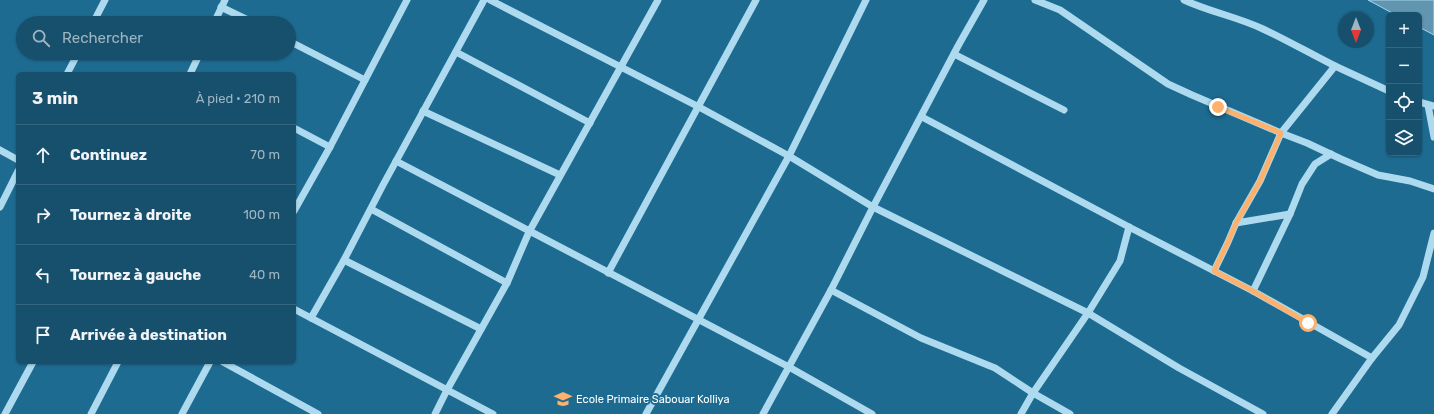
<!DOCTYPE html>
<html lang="fr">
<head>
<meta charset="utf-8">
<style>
	body { margin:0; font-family:Rubik,sans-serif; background:#235a75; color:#f1f3f6 }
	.controls { position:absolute; right:12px; top:12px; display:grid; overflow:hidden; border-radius:6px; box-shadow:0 1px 3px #0004 }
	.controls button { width:36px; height:36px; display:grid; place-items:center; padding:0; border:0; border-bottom:1px solid #356780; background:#16506d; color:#f1f3f6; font:20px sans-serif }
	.compass { position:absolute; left:1338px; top:12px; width:36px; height:36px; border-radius:50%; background:#16506d; box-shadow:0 1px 3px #0004; rotate:180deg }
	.stop { position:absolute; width:12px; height:12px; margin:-9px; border:3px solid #fdb16c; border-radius:50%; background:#fff }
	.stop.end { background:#fdb16c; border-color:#fff; box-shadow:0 1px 4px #0008 }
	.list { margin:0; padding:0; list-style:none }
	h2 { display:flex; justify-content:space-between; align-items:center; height:52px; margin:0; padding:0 16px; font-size:17px }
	h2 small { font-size:13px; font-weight:400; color:#9eb5c2 }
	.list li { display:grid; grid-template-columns:26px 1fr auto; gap:12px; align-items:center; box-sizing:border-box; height:60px; padding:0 16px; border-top:1px solid #356780 }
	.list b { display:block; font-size:15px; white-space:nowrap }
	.list em { font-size:13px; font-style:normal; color:#9eb5c2 }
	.icon { flex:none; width:22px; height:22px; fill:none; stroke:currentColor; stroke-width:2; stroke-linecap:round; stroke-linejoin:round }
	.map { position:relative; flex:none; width:1434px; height:414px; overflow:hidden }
	.search { position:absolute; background:#16506d; box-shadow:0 1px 3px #0004; left:16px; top:16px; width:280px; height:44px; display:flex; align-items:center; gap:10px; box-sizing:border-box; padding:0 14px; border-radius:22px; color:#9eb5c2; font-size:15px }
	.panel { position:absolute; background:#16506d; box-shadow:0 1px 3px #0004; left:16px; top:72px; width:280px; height:292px; border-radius:6px }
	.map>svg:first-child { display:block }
	.water { fill:#6295af; stroke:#a1d8ef }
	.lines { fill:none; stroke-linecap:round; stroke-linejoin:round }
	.minor { stroke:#addaee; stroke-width:7 }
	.route { stroke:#fdb16c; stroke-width:5 }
	.labels { text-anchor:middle; stroke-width:4; stroke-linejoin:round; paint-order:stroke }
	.poi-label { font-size:11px; fill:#fff; stroke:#1e6b91; text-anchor:start }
</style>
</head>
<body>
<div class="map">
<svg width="1434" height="414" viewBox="0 0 1434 414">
	<rect width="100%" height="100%" fill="#1e6b91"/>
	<polygon class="water" points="1368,0 1434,0 1434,35 1419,27 1419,15 1396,15"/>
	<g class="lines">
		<g class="minor">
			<polyline points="490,0 699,107 789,156 873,207 1088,313 1179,368 1263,414"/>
			<polyline points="1035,0 1060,10 1168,84 1192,95 1281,133 1307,143 1341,159 1378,175 1410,181 1434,189"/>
			<path d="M 1184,0 C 1210,12 1238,17 1263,29 C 1287,40 1311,54 1335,66"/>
			<polyline points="221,7 254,23"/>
			<polyline points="93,23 105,0"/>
			<polyline points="214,23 225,0"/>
			<polyline points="289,41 365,80"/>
			<polyline points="456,52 590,123"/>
			<polyline points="954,54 1064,110"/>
			<polyline points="67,74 78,53"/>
			<polyline points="190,74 200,53"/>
			<polyline points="1419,102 1434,106"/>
			<polyline points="1428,105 1434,137"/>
			<polyline points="423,111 560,175"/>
			<polyline points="922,117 1129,227 1253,291 1372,358"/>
			<polyline points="294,128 330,147"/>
			<polyline points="0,150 18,160"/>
			<polyline points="396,161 789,367 872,414"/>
			<polyline points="0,207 18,171"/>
			<polyline points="371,209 507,283"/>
			<polyline points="294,211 330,147 407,0"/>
			<polyline points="1236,223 1290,214"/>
			<polyline points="344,260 481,329"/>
			<polyline points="1214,271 1228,242 1236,223 1260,181 1281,133 1335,66 1389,91"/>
			<polyline points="608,273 756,0"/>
			<polyline points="831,290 921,338 995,368 1033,393 1070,414"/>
			<polyline points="1253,291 1290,214 1302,184 1315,164 1331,154"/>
			<polyline points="294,309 493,414"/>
			<polyline points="311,318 344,260 383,185 484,0"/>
			<polyline points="223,362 318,414"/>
			<polyline points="5,414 33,362"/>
			<polyline points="91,414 118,362"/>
			<polyline points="182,414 210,362"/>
			<polyline points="435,414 447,390 507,283 529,232 658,0"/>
			<polyline points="646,414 789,156 866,0"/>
			<polyline points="763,414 831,290 873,207 958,46 984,0"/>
			<polyline points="1021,414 1033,393 1088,313 1120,261 1129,227"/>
			<polyline points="1332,414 1372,358 1399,325 1423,277 1434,233"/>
		</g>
	</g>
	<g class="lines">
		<polyline class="route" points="1218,107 1281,133 1260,181 1236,223 1228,242 1214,271 1253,291 1308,323"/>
	</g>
	<defs>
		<g id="school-bare" transform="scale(1.38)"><path d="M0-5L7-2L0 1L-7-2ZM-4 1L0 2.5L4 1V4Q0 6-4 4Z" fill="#fdb16c" stroke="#1e6b91" stroke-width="2.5" paint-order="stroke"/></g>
	</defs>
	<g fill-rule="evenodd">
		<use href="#school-bare" x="563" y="399"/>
	</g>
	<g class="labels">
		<g class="poi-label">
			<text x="576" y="403">Ecole Primaire Sabouar Kolliya</text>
		</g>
	</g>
</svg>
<div class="controls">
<button>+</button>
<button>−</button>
<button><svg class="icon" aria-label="locate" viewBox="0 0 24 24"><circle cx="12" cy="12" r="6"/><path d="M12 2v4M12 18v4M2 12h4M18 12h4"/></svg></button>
<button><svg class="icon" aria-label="layers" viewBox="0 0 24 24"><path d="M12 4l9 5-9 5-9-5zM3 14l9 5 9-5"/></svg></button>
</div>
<svg class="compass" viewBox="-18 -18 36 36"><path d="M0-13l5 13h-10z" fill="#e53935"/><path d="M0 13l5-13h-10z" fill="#9eb5c2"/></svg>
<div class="stop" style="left:1308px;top:323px"></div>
<div class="stop end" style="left:1218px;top:107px"></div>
<div class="search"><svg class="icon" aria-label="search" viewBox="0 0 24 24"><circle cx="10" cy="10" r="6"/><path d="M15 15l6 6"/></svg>Rechercher</div>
<section class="panel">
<h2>3 min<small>À pied · 210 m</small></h2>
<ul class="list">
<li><svg class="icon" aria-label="ahead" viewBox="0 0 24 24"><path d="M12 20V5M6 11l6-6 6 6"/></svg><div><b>Continuez</b></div><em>70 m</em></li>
<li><svg class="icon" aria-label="right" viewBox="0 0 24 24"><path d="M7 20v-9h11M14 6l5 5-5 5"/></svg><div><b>Tournez à droite</b></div><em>100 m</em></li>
<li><svg class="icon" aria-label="left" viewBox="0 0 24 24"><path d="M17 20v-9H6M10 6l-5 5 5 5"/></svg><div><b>Tournez à gauche</b></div><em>40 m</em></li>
<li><svg class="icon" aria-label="arrive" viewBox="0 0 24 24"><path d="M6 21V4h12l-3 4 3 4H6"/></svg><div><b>Arrivée à destination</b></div></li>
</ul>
</section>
</div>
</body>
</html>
